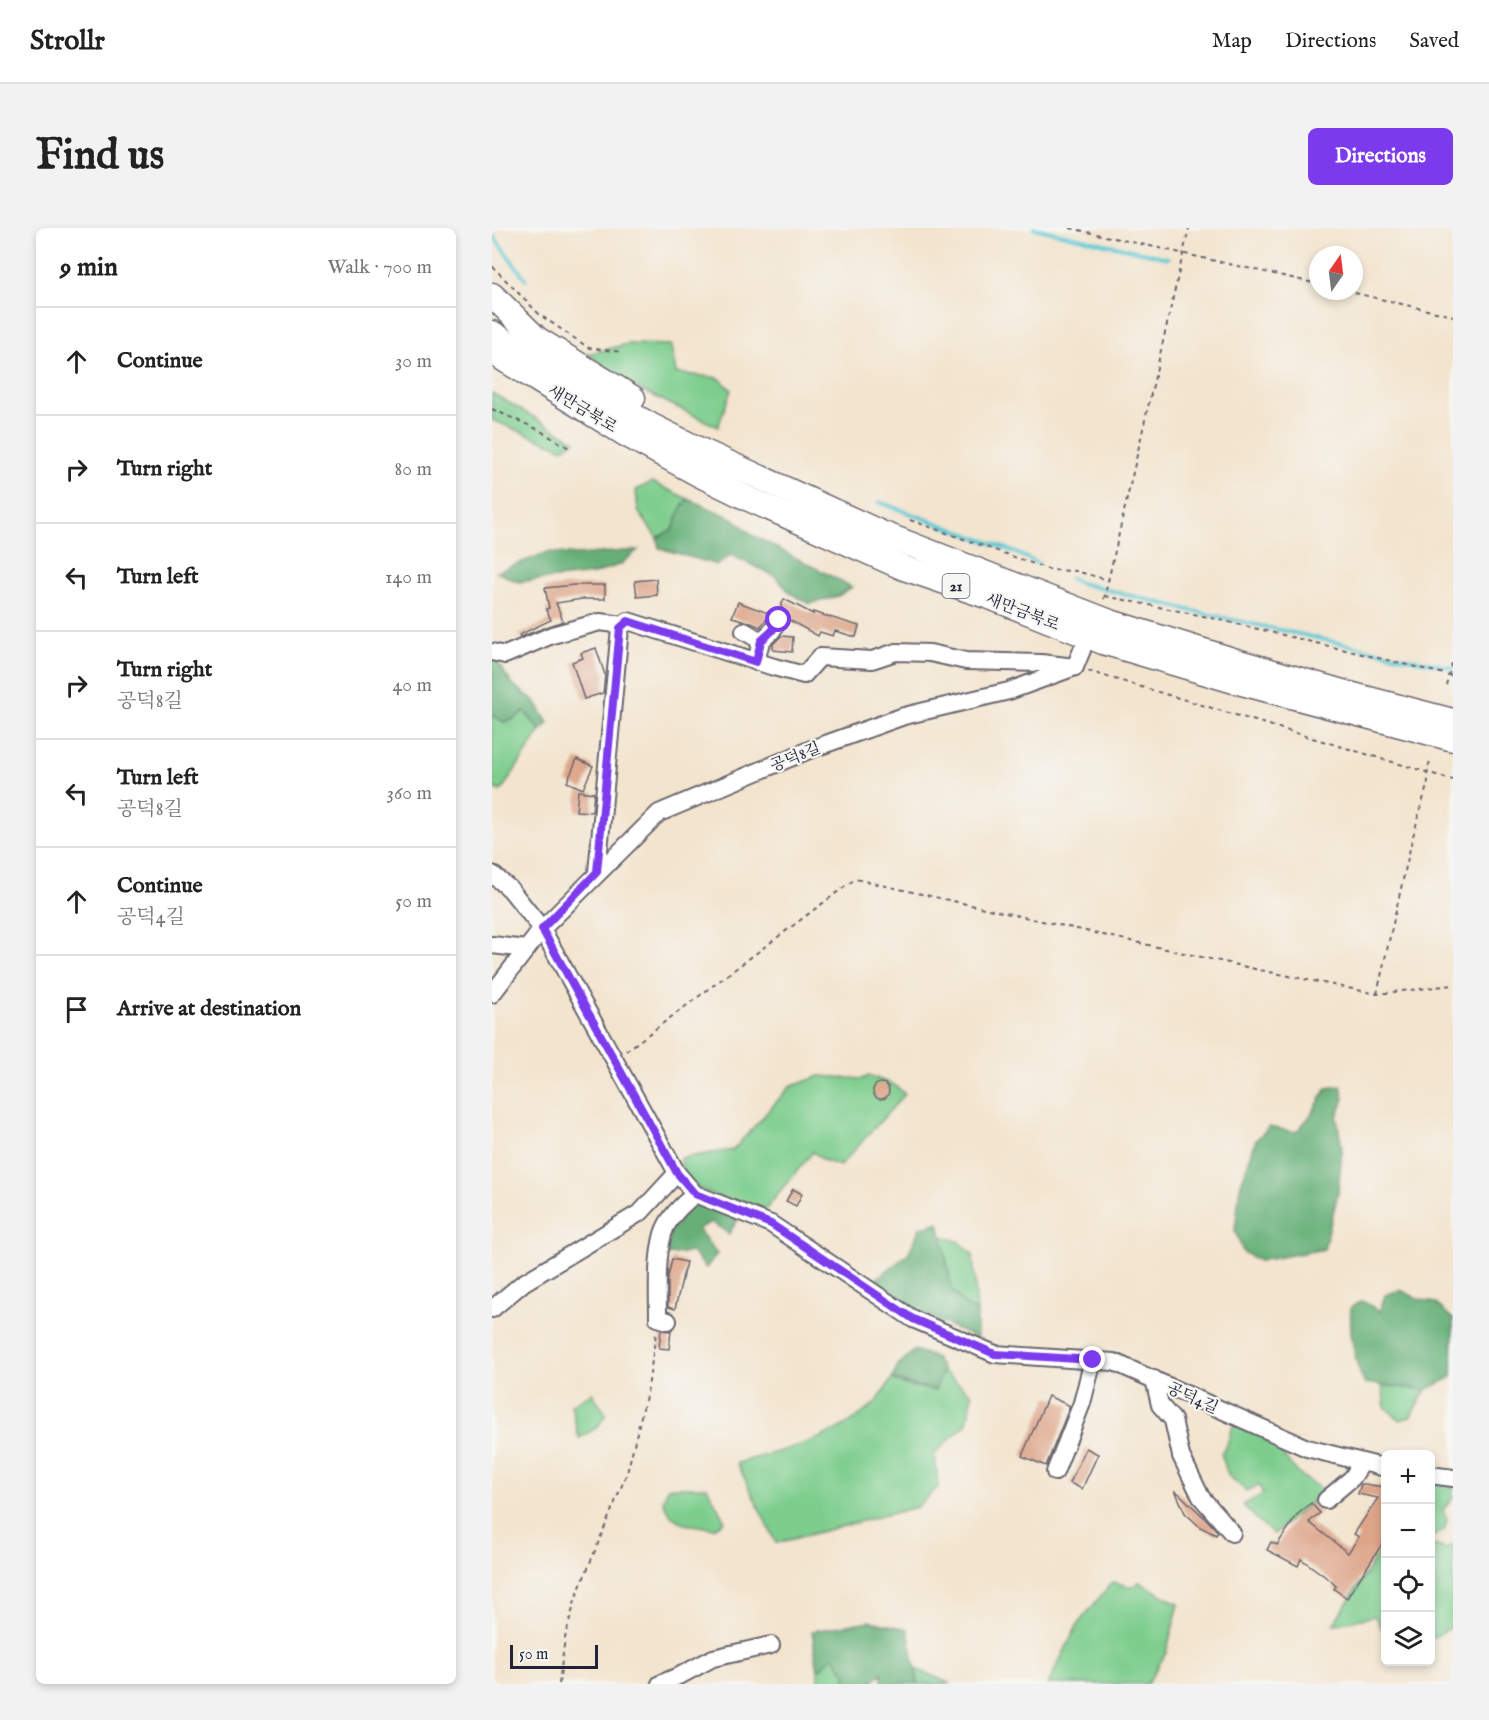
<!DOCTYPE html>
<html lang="en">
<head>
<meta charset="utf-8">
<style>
	body { margin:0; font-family:"IM FELL English","Noto Serif KR",serif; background:#f2f2f2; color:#222 }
	.controls { position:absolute; right:18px; bottom:18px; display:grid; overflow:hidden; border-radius:9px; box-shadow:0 3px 9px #0003 }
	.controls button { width:54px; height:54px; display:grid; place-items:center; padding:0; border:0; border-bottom:2px solid #e0e0e0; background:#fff; color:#222; font:30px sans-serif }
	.compass { position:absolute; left:817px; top:18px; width:54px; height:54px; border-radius:50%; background:#fff; box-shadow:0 3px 9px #0003; rotate:14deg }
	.scale { position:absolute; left:18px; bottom:15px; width:88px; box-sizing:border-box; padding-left:6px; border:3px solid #22223b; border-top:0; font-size:16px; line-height:21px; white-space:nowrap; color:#22223b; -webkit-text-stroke:4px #f6f6f2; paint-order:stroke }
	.stop { position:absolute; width:18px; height:18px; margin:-14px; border:4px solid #7c3aed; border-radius:50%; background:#fff }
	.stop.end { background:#7c3aed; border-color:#fff; box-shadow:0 2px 6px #0008 }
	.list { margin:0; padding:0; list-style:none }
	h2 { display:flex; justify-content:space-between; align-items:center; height:78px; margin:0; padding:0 24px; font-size:26px }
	h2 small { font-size:20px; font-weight:400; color:#767676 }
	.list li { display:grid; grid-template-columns:39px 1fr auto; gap:18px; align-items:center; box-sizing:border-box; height:108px; padding:0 24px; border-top:2px solid #e0e0e0 }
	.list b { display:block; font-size:22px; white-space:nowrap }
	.list p { margin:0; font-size:20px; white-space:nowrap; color:#767676 }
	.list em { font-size:20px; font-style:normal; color:#767676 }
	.icon { flex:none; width:33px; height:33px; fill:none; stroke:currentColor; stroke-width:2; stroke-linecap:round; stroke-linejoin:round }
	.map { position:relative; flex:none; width:961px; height:1456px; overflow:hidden; border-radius:9px }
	header { display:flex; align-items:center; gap:36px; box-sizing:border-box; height:84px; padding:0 30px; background:#fff; border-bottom:2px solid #e0e0e0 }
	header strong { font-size:28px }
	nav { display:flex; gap:33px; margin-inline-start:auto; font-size:21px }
	.intro { display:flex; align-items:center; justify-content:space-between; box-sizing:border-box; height:144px; padding:0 36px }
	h1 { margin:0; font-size:42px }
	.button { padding:15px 27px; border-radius:9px; background:#7c3aed; color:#fff; font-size:21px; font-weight:700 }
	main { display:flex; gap:36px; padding:0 36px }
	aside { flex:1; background:#fff; border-radius:9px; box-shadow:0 3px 9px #0003 }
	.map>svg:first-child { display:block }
	.green { fill:#7dcd8d; stroke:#507864; stroke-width:1.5 }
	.forest { fill:#66b078; stroke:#44695a; stroke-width:1.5 }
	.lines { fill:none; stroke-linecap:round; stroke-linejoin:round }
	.stream { stroke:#5bc7d5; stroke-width:4 }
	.building { fill:#dda488 }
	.minor-casing { stroke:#6b666e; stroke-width:20 }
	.highway-casing { stroke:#6b666e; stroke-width:27 }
	.path { stroke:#6b666e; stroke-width:2; stroke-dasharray:4.5 4.5; stroke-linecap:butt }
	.minor { stroke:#fff; stroke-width:16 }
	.highway { stroke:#fff; stroke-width:24 }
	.route { stroke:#7c3aed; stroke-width:8 }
	.labels { text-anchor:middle; stroke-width:4.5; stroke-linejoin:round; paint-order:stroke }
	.shield { fill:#f6f6f2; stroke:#626272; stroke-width:1.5 }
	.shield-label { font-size:15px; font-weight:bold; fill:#22223b }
	.street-label { font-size:16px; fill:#22223b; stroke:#f6f6f2 }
</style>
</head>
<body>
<header>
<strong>Strollr</strong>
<nav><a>Map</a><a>Directions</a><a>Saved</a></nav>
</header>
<div class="intro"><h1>Find us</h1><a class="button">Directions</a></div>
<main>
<aside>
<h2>9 min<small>Walk · 700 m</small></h2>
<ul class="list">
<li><svg class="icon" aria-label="ahead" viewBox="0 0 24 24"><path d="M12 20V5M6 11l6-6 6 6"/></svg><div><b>Continue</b></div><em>30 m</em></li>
<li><svg class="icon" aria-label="right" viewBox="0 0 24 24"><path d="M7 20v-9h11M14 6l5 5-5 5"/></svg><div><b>Turn right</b></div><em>80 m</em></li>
<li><svg class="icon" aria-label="left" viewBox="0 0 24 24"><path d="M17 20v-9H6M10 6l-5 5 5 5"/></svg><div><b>Turn left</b></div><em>140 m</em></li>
<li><svg class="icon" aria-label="right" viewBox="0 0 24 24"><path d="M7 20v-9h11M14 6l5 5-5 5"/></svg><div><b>Turn right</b><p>공덕8길</p></div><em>40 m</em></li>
<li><svg class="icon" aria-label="left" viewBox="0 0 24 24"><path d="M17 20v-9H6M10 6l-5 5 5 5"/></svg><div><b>Turn left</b><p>공덕8길</p></div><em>360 m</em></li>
<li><svg class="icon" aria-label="ahead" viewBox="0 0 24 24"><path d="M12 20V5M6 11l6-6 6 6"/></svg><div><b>Continue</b><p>공덕4길</p></div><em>50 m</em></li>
<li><svg class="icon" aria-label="arrive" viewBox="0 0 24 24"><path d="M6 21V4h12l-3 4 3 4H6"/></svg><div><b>Arrive at destination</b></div></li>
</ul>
</aside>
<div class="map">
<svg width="961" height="1456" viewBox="0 0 961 1456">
	<rect width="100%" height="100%" fill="#f6f6f2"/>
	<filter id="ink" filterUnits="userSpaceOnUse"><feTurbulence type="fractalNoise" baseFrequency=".0167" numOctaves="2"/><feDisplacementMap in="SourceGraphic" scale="12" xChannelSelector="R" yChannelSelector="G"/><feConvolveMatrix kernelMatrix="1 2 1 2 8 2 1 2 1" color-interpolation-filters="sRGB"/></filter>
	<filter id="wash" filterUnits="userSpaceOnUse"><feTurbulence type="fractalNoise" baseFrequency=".008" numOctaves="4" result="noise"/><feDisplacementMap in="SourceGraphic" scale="24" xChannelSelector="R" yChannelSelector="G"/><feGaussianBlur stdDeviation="1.35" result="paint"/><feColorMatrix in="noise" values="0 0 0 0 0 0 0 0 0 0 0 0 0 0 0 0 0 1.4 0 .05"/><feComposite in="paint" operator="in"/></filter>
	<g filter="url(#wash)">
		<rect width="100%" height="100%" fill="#f3e4ce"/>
		<g class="green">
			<polygon points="136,116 179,117 184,145 227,150 239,162 226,199 145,160 95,126"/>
			<polygon points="0,165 83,213 71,221 0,192"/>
			<polygon points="160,254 196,271 189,280 181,301 165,310 146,283 144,262"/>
			<polygon points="32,483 49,503 9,563 0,560 0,490 2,488 12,494 22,491"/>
			<polygon points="328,848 370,851 377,848 401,856 413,866 348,938 331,932 321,924 288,963 270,987 208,961 190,945 189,930 241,922 298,859"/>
			<polygon points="450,1008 468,1014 481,1027 485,1084 473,1077 460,1062"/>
			<path d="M 451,1143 L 480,1166 L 475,1195 L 443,1225 L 446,1259 L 425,1279 L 284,1315 L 245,1235 C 295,1221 345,1211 384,1174 C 390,1167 395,1158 400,1151 L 416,1158 L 442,1162 Z"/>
			<polygon points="890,1157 934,1162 918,1189 908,1192 893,1179"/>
			<polygon points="100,1165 114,1186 106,1199 87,1210 79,1177"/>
			<polygon points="741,1197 767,1207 788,1224 807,1246 832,1263 782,1306 769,1296 751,1277 771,1266 767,1257 754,1263 736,1247 729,1225 734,1220"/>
			<polygon points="939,1254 961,1258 961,1270 951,1282 955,1292 952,1303 939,1309"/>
			<polygon points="176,1259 215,1259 233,1293 222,1300 192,1296 179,1288 171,1273"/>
			<polygon points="893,1315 893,1406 883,1388 841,1397"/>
			<polygon points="939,1316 954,1321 961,1316 961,1398 939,1411"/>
			<polygon points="620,1354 641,1359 647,1354 687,1376 674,1425 655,1456 556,1456 586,1396"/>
			<polygon points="341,1428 355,1447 351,1456 328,1456 326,1443"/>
			<polygon points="424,1441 459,1456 426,1456"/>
		</g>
		<g class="forest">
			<polygon points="196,271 242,291 260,307 360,359 346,368 317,376 298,365 283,348 239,327 225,337 167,320 165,310 181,301 189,280"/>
			<polygon points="146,322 129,336 102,346 26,354 5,344 56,324 85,327"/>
			<polygon points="0,426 20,456 43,473 56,495 49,503 32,483 22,491 12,494 2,488 0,490"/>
			<polygon points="849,858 852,871 845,889 850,922 846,965 832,1021 767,1033 751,1024 743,1002 748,959 764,912 777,899 804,904 819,887 835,860"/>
			<polygon points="201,975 246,991 237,1006 219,994 206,1001 225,1026 214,1040 200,1024 174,1027 178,1004"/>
			<path d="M 447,994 L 460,1062 L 473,1077 L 485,1084 L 485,1110 C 450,1094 411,1081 384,1051 L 416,1026 L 428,1000 Z"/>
			<path d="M 908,1062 L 927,1071 L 943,1075 L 961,1091 L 960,1149 L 934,1162 L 872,1155 C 862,1131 857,1104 859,1079 L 870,1073 L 888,1083 L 893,1067 Z"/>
			<path d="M 423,1122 L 444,1130 L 451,1143 L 443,1162 C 428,1158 414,1157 400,1151 L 406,1137 Z"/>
			<polygon points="378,1393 416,1401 426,1456 390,1456 390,1445 378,1456 351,1456 355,1447 341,1428 326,1443 320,1403"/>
		</g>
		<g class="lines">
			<g class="stream">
				<polyline points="542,0 676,30"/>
				<polyline points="0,6 34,52"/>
				<polyline points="387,274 515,321 546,335"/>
				<polyline points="578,350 588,355 697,382 961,440"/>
			</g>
		</g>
		<g id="blocks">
			<g class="building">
				<polygon points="164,351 165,367 145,369 143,353"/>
				<polygon points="82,357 113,357 113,371 90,371 64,375 71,393 28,409 27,407 59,392 54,381 57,380 53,360"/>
				<polygon points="292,371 321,386 321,384 367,398 364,409 343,403 341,408 328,404 326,408 297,392 296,387 291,382 289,378"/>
				<polygon points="246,374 279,386 268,399 257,394 240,389"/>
				<polygon points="289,408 301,409 300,424 281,422 281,416"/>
				<polygon points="104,420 113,447 111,465 92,471 80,434 91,430 89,425"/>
				<polygon points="85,531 101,538 91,561 75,554"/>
				<polygon points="86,563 102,565 100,584 84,583"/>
				<circle cx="389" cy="863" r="8"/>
				<polygon points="301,961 310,966 304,978 294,973"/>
				<polygon points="180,1031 194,1034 183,1081 176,1079 176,1049"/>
				<polygon points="169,1102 179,1103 177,1121 167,1120"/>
				<polygon points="556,1168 578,1178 554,1238 530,1228"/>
				<polygon points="594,1220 606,1226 590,1261 578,1255"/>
				<polygon points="869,1256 894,1259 894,1310 855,1370 842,1361 844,1358 838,1352 809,1331 806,1338 775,1322 779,1314 785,1317 806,1286 819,1275 828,1285 817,1294 856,1325 867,1309 862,1306 886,1270 866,1266"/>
				<polygon points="683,1262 715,1292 726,1304 724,1307 708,1299 693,1285"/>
			</g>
		</g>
	</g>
	<g filter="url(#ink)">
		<use href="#blocks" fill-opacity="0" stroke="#6b666e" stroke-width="1.5"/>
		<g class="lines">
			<g class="minor-casing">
				<g id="minor">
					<polyline points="252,403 269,413 264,434"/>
					<polyline points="269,413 280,403 287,392"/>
					<polyline points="0,424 13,427 60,407 108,394 131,397"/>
					<polyline points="105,644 128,400 136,393 282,439 312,447 328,429 380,432 404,424 438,425 474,433 549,435 583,439"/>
					<polyline points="0,646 18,661 50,701 185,945 203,966 279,996 421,1091 503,1126 622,1134 815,1220 894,1240"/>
					<polyline points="0,717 35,721"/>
					<polyline points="0,766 50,701 167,585 317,522 412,488 517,463 583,439 590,422"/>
					<polyline points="0,1081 31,1055 149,984 185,945"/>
					<path d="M 176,1093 L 166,1090 C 166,1064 164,1031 171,1006 C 176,989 191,976 203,966"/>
					<polyline points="662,1151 668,1177 681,1192 689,1228 709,1269 740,1305"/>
					<polyline points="563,1244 590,1175 601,1132"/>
					<polyline points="938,1247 961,1250"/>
					<polyline points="834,1272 860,1250 870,1235"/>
					<polyline points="168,1456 191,1446 221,1430 279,1417"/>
				</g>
			</g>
			<g class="highway-casing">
				<g id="highway">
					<polyline points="0,67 45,111 141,170"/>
					<polyline points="0,105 48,135 160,198 208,222 389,305 618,394 747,434 854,465 961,493"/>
					<polyline points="0,124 135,207 206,246 257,271 412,340 503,371 611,414 742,453 961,511"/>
				</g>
			</g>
			<g class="path">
				<polyline points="578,0 826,56"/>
				<polyline points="0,38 48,87 97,120 130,124"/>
				<polyline points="854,63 961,88"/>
				<polyline points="0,181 45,201 77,220"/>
				<polyline points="418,292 559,342 584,343 616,352"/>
				<polyline points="613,368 716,389 961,448"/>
				<polyline points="612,371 697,0"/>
				<polyline points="596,443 961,552"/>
				<polyline points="954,457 961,431"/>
				<polyline points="885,766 920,612 936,554 935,544 938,533"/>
				<polyline points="134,823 363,651 763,741 885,766 961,757"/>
				<polyline points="67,1456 73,1410 84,1369 135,1245 156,1160 164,1105"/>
			</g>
			<use href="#minor" class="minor"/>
			<use href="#highway" class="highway"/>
		</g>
	</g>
	<g class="lines" filter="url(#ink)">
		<polyline class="route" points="287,392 280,403 269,413 264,434 136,393 128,400 105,644 50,701 185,945 203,966 279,996 421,1091 503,1126 601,1132"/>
	</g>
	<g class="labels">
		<rect class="shield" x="450.5" y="346" width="27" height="24" rx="4.5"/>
		<g class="shield-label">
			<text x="464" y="363">21</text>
		</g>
		<g class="street-label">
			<text transform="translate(91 180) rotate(31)" y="6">새만금북로</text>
			<text transform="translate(531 383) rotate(21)" y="6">새만금북로</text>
			<text transform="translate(303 528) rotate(-22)" y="6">공덕8길</text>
			<text transform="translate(701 1169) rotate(24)" y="6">공덕4길</text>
		</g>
	</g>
</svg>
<div class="controls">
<button>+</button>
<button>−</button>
<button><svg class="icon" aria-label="locate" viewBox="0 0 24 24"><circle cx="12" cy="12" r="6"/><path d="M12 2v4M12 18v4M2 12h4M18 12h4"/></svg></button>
<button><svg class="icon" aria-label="layers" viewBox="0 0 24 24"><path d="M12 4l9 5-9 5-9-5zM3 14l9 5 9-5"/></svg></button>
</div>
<svg class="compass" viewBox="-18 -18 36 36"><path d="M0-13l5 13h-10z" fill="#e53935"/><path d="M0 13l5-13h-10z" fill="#767676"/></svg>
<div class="scale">50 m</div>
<div class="stop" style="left:287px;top:392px"></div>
<div class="stop end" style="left:601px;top:1132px"></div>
</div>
</main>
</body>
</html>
